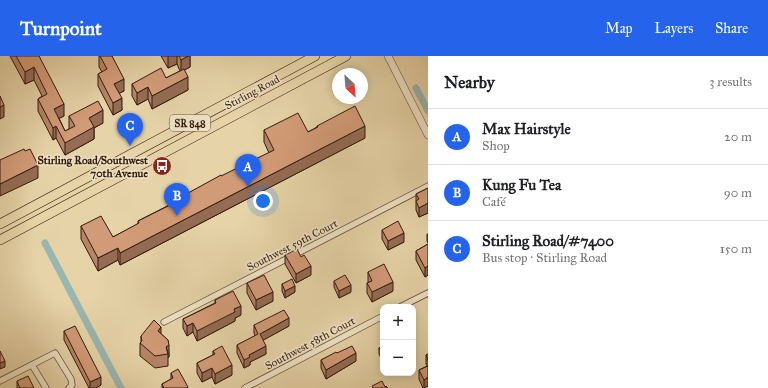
<!DOCTYPE html>
<html lang="en">
<head>
<meta charset="utf-8">
<style>
	body { margin:0; font-family:"IM FELL Great Primer",serif; background:#f2f2f2; color:#202124 }
	.controls { position:absolute; right:12px; bottom:12px; display:grid; overflow:hidden; border-radius:8px; box-shadow:0 2px 10px #0003 }
	.controls button { width:36px; height:36px; display:grid; place-items:center; padding:0; border:0; border-bottom:1px solid #e0e0e0; background:#fff; color:#202124; font:20px sans-serif }
	.compass { position:absolute; left:332px; top:12px; width:36px; height:36px; border-radius:50%; background:#fff; box-shadow:0 2px 10px #0003; rotate:154deg }
	.you { position:absolute; left:263px; top:145px; width:14px; height:14px; margin:-10px; border:3px solid #fff; border-radius:50%; background:#1a73e8; box-shadow:0 0 0 6px #1a73e833 }
	.badge { display:grid; place-items:center; width:26px; height:26px; border-radius:50%; background:#2563eb; color:#fff; font-size:13px; font-weight:700 }
	.pin { position:absolute; translate:-50% -33px; filter:drop-shadow(0 1px 2px #0008) }
	.pin::after { content:''; position:absolute; top:21px; width:14px; height:12px; background:inherit; clip-path:polygon(0 0,100% 0,50% 100%) }
	.list { margin:0; padding:0; list-style:none }
	h2 { display:flex; justify-content:space-between; align-items:center; height:52px; margin:0; padding:0 16px; font-size:17px }
	h2 small { font-size:13px; font-weight:400; color:#757577 }
	.list li { display:grid; grid-template-columns:26px 1fr auto; gap:12px; align-items:center; box-sizing:border-box; height:56px; padding:0 16px; border-top:1px solid #e0e0e0 }
	.list b { display:block; font-size:15px; white-space:nowrap }
	.list p { margin:0; font-size:13px; white-space:nowrap; color:#757577 }
	.list em { font-size:13px; font-style:normal; color:#757577 }
	.map { position:relative; flex:none; width:428px; height:332px; overflow:hidden }
	header { display:flex; align-items:center; gap:24px; box-sizing:border-box; height:56px; padding:0 20px; background:#2563eb; color:#fff }
	header strong { font-size:19px }
	nav { display:flex; gap:22px; margin-inline-start:auto; font-size:14px }
	main { display:flex }
	aside { flex:1; background:#fff }
	.map>svg:first-child { display:block }
	.lines { fill:none; stroke-linecap:round; stroke-linejoin:round }
	.canal { stroke:#99b7b1; stroke-width:7 }
	.minor-casing { stroke:#604835; stroke-width:7 }
	.tertiary-casing { stroke:#604835; stroke-width:8 }
	.primary-casing { stroke:#34190f; stroke-width:10 }
	.minor { stroke:#efe3c6; stroke-width:5.5 }
	.tertiary { stroke:#efe3c6; stroke-width:7 }
	.primary { stroke:#e6d4a8; stroke-width:9 }
	.wall { fill:#b58566; stroke:#34190f }
	.shaded-wall { fill:#936c53; stroke:#34190f }
	.building { fill:#d29b77; stroke:#34190f }
	.labels { text-anchor:middle; stroke-width:3; stroke-linejoin:round; paint-order:stroke }
	.shield { fill:#efe3c6; stroke:#6c5646; stroke-width:1 }
	.shield-label { font-size:10px; font-weight:bold; fill:#34190f }
	.street-label { font-size:11px; fill:#34190f; stroke:#efe3c6 }
	.poi-label { font-size:11px; font-weight:bold; fill:#34190f; stroke:#efe3c6; text-anchor:end }
</style>
</head>
<body>
<header>
<strong>Turnpoint</strong>
<nav><a>Map</a><a>Layers</a><a>Share</a></nav>
</header>
<main>
<div class="map">
<svg width="428" height="332" viewBox="0 0 428 332">
	<rect width="100%" height="100%" fill="#e6d4a8"/>
	<filter id="stains"><feTurbulence type="fractalNoise" baseFrequency=".005" numOctaves="4"/><feColorMatrix values="0 0 0 0 .2 0 0 0 0 .09 0 0 0 0 .02 0 0 0 .5 -.17"/></filter>
	<radialGradient id="worn" r=".72"><stop offset=".6" stop-color="#630" stop-opacity="0"/><stop offset="1" stop-color="#630" stop-opacity=".3"/></radialGradient>
	<g class="lines">
		<g class="canal">
			<polyline points="416,32 428,55"/>
			<polyline points="45,187 121,332"/>
		</g>
		<g class="minor-casing">
			<g id="minor">
				<polyline points="400,251 428,237"/>
				<polyline points="164,266 428,130"/>
				<polyline points="32,309 46,332"/>
				<polyline points="0,325 55,297 71,323 72,329 69,332"/>
				<polyline points="245,332 383,260"/>
			</g>
		</g>
		<g class="tertiary-casing">
			<polyline id="tertiary" points="388,0 428,79"/>
		</g>
		<g class="primary-casing">
			<g id="primary">
				<polyline points="0,168 315,0"/>
				<polyline points="0,184 346,0"/>
			</g>
		</g>
		<use href="#minor" class="minor"/>
		<use href="#tertiary" class="tertiary"/>
		<use href="#primary" class="primary"/>
	</g>
	<g class="wall">
		<polygon points="10,0 39,0 64,60 59,62 65,75 69,73 69,60 103,67 94,72 94,83 65,99 56,82 53,84 38,55 38,43 42,40 34,24 25,28"/>
		<polygon points="99,0 112,0 124,35 119,37 122,54 113,59 98,30 98,18 102,16 99,11"/>
		<polygon points="161,0 190,0 190,11 184,14 188,34 152,53 148,43 137,49 132,40 132,28 166,22 180,15 177,8 168,12"/>
		<polygon points="317,70 365,82 120,209 118,204 98,215 81,183 81,170 113,181 138,168 138,165 179,144 179,142 269,97 264,86 264,74 308,76 317,71"/>
		<polygon points="428,132 428,157 419,161 416,154 416,138"/>
		<polygon points="382,174 404,186 388,194 382,183"/>
		<polygon points="427,178 428,178 428,187 427,185"/>
		<polygon points="428,188 428,219 425,221 416,204 416,195"/>
		<polygon points="285,199 311,219 296,227 285,208"/>
		<polygon points="368,216 393,235 372,246 367,237 367,227 369,227 368,226"/>
		<polygon points="334,225 351,236 339,242 334,231"/>
		<polygon points="247,227 273,245 256,254 247,237"/>
		<polygon points="282,228 295,236 285,242 282,235"/>
		<polygon points="215,244 241,259 235,262 235,265 197,285 193,276 187,280 183,272 183,263 215,247"/>
		<polygon points="254,269 289,270 263,284 266,298 250,306 250,309 244,312 237,297 237,289 255,280 254,277"/>
		<polygon points="64,275 101,329 96,332 89,332 64,284"/>
		<polygon points="161,278 168,284 169,301 168,302 168,310 155,312 140,300 140,287 141,286 141,280"/>
		<polygon points="383,289 383,306 379,298 379,292"/>
		<polygon points="213,295 232,319 215,328 212,321 202,326 197,317 197,307 213,299"/>
		<polygon points="337,297 356,305 326,323 321,312 321,304"/>
		<polygon points="428,298 428,330 423,332 419,323 419,314 427,310 426,308 426,299"/>
		<polygon points="171,317 188,332 162,332 162,328 171,323"/>
		<polygon points="17,325 34,332 17,332"/>
	</g>
	<g class="shaded-wall">
		<polygon points="168,0 177,0 177,8 168,12"/>
		<polygon points="188,0 190,0 190,11 181,16 181,4"/>
		<polygon points="34,11 34,24 25,28 25,16"/>
		<polygon points="188,21 188,34 152,53 152,40"/>
		<polygon points="124,23 124,35 114,40 114,28"/>
		<polygon points="148,31 148,43 137,49 137,37"/>
		<polygon points="122,42 122,54 113,59 113,47"/>
		<polygon points="64,48 64,60 54,65 54,53"/>
		<polygon points="4,49 4,61 0,63 0,51"/>
		<polygon points="103,54 103,67 94,72 94,83 65,99 65,87 89,62"/>
		<polygon points="56,70 56,82 53,84 53,72"/>
		<polygon points="365,70 365,82 120,209 120,197"/>
		<polygon points="38,109 38,122 0,140 0,128"/>
		<polygon points="428,147 428,157 419,161 419,152"/>
		<polygon points="404,177 404,186 388,194 388,185"/>
		<polygon points="118,192 118,204 98,215 98,202"/>
		<polygon points="311,210 311,219 296,227 296,218"/>
		<polygon points="428,210 428,219 425,221 425,212"/>
		<polygon points="393,226 393,235 372,246 372,236"/>
		<polygon points="351,229 351,236 339,242 339,235"/>
		<polygon points="295,230 295,236 285,242 285,235"/>
		<polygon points="273,236 273,245 256,254 256,244"/>
		<polygon points="241,250 241,259 235,262 235,265 197,285 197,275 234,253"/>
		<polygon points="289,262 289,270 260,286 260,278"/>
		<polygon points="193,267 193,276 187,280 187,270"/>
		<polygon points="161,271 161,283 158,275"/>
		<polygon points="169,289 169,301 168,302 168,298 166,291"/>
		<polygon points="266,290 266,298 250,306 250,309 244,312 244,304 249,299"/>
		<polygon points="356,297 356,305 326,323 326,314"/>
		<polygon points="5,305 5,311 0,313 0,307"/>
		<polygon points="232,309 232,319 215,328 215,318"/>
		<polygon points="212,312 212,321 202,326 202,317"/>
		<polygon points="101,321 101,329 96,332 90,332 90,326"/>
		<polygon points="428,321 428,330 424,332 424,324"/>
	</g>
	<g class="building">
		<polygon points="16,0 39,0 64,48 54,53 65,75 75,70 69,60 98,45 103,54 89,62 94,71 65,87 56,70 53,72 38,43 47,38 34,11 25,16"/>
		<polygon points="100,0 112,0 124,23 114,28 122,42 113,47 98,18 107,13"/>
		<polygon points="179,0 188,0 181,4"/>
		<polygon points="161,12 166,22 184,13 188,21 152,40 148,31 137,37 132,28"/>
		<polygon points="0,40 4,49 0,51"/>
		<polygon points="355,50 365,70 120,197 118,192 98,202 81,170 101,160 113,181 139,167 138,165 180,144 179,142 221,119 221,120 274,94 264,74 298,57 308,76 318,71 317,70"/>
		<polygon points="24,93 25,95 30,93 38,109 0,128 0,104"/>
		<polygon points="428,132 428,147 419,152 416,145 419,143 416,138"/>
		<polygon points="398,165 404,177 388,185 382,174"/>
		<polygon points="428,188 428,210 425,212 416,195"/>
		<polygon points="297,193 301,201 304,199 311,210 296,218 285,199"/>
		<polygon points="384,208 393,226 372,236 367,227 372,225 368,216"/>
		<polygon points="264,219 273,236 256,244 247,227"/>
		<polygon points="345,219 351,229 339,235 334,225"/>
		<polygon points="292,223 295,230 285,235 282,228"/>
		<polygon points="233,235 241,250 234,253 235,256 197,275 193,267 187,270 183,263 216,247 215,244"/>
		<polygon points="284,254 289,262 260,278 266,290 249,299 250,301 244,304 237,289 258,278 254,269"/>
		<polygon points="154,264 161,271 158,275 168,284 169,289 166,291 168,298 155,300 140,287 142,285 141,280"/>
		<polygon points="75,270 101,321 90,326 64,275"/>
		<polygon points="383,289 383,300 379,292"/>
		<polygon points="222,290 232,309 215,318 212,312 202,317 197,307 215,298 213,295"/>
		<polygon points="352,290 356,297 326,314 321,304 336,296 337,297"/>
		<polygon points="0,295 5,305 0,307"/>
		<polygon points="428,298 428,304 426,299"/>
		<polygon points="428,310 428,321 424,324 419,314"/>
		<polygon points="178,313 188,331 186,332 164,332 162,328 173,322 171,317"/>
		<polygon points="28,320 34,332 20,332 17,325"/>
		<polygon points="382,325 385,331 386,330 388,332 373,332 372,330"/>
	</g>
	<defs>
		<g id="bus-disc" transform="scale(1)"><circle r="9.5" fill="#8f2418" stroke="#efe3c6"/><path d="M-5-6H5V4H4V6H2V4H-2V6H-4V4H-5ZM-3.5-4V0h7V-4ZM-3.5 1.2v1.5H-2V1.2ZM2 1.2v1.5H3.5V1.2Z" fill="#fff"/></g>
	</defs>
	<g fill-rule="evenodd">
		<use href="#bus-disc" x="162" y="110"/>
	</g>
	<g class="labels">
		<rect class="shield" x="170" y="59" width="40" height="16" rx="3"/>
		<g class="shield-label">
			<text x="190" y="71">SR 848</text>
		</g>
		<g class="street-label">
			<text transform="translate(252 36) rotate(-28)" y="4">Stirling Road</text>
			<text transform="translate(292 189) rotate(-27)" y="4">Southwest 59th Court</text>
			<text transform="translate(310 287) rotate(-28)" y="4">Southwest 58th Court</text>
		</g>
		<g class="poi-label">
			<text x="148" y="108">Stirling Road/Southwest<tspan x="148" dy="13">70th Avenue</tspan></text>
		</g>
	</g>
	<rect width="100%" height="100%" filter="url(#stains)"/>
	<rect width="100%" height="100%" fill="url(#worn)"/>
</svg>
<div class="controls">
<button>+</button>
<button>−</button>
</div>
<svg class="compass" viewBox="-18 -18 36 36"><path d="M0-13l5 13h-10z" fill="#e53935"/><path d="M0 13l5-13h-10z" fill="#757577"/></svg>
<div class="you"></div>
<div class="pin badge" style="left:248px;top:131px">A</div>
<div class="pin badge" style="left:177px;top:160px">B</div>
<div class="pin badge" style="left:130px;top:90px">C</div>
</div>
<aside>
<h2>Nearby<small>3 results</small></h2>
<ul class="list">
<li><span class="badge">A</span><div><b>Max Hairstyle</b><p>Shop</p></div><em>20 m</em></li>
<li><span class="badge">B</span><div><b>Kung Fu Tea</b><p>Café</p></div><em>90 m</em></li>
<li><span class="badge">C</span><div><b>Stirling Road/#7400</b><p>Bus stop · Stirling Road</p></div><em>150 m</em></li>
</ul>
</aside>
</main>
</body>
</html>
